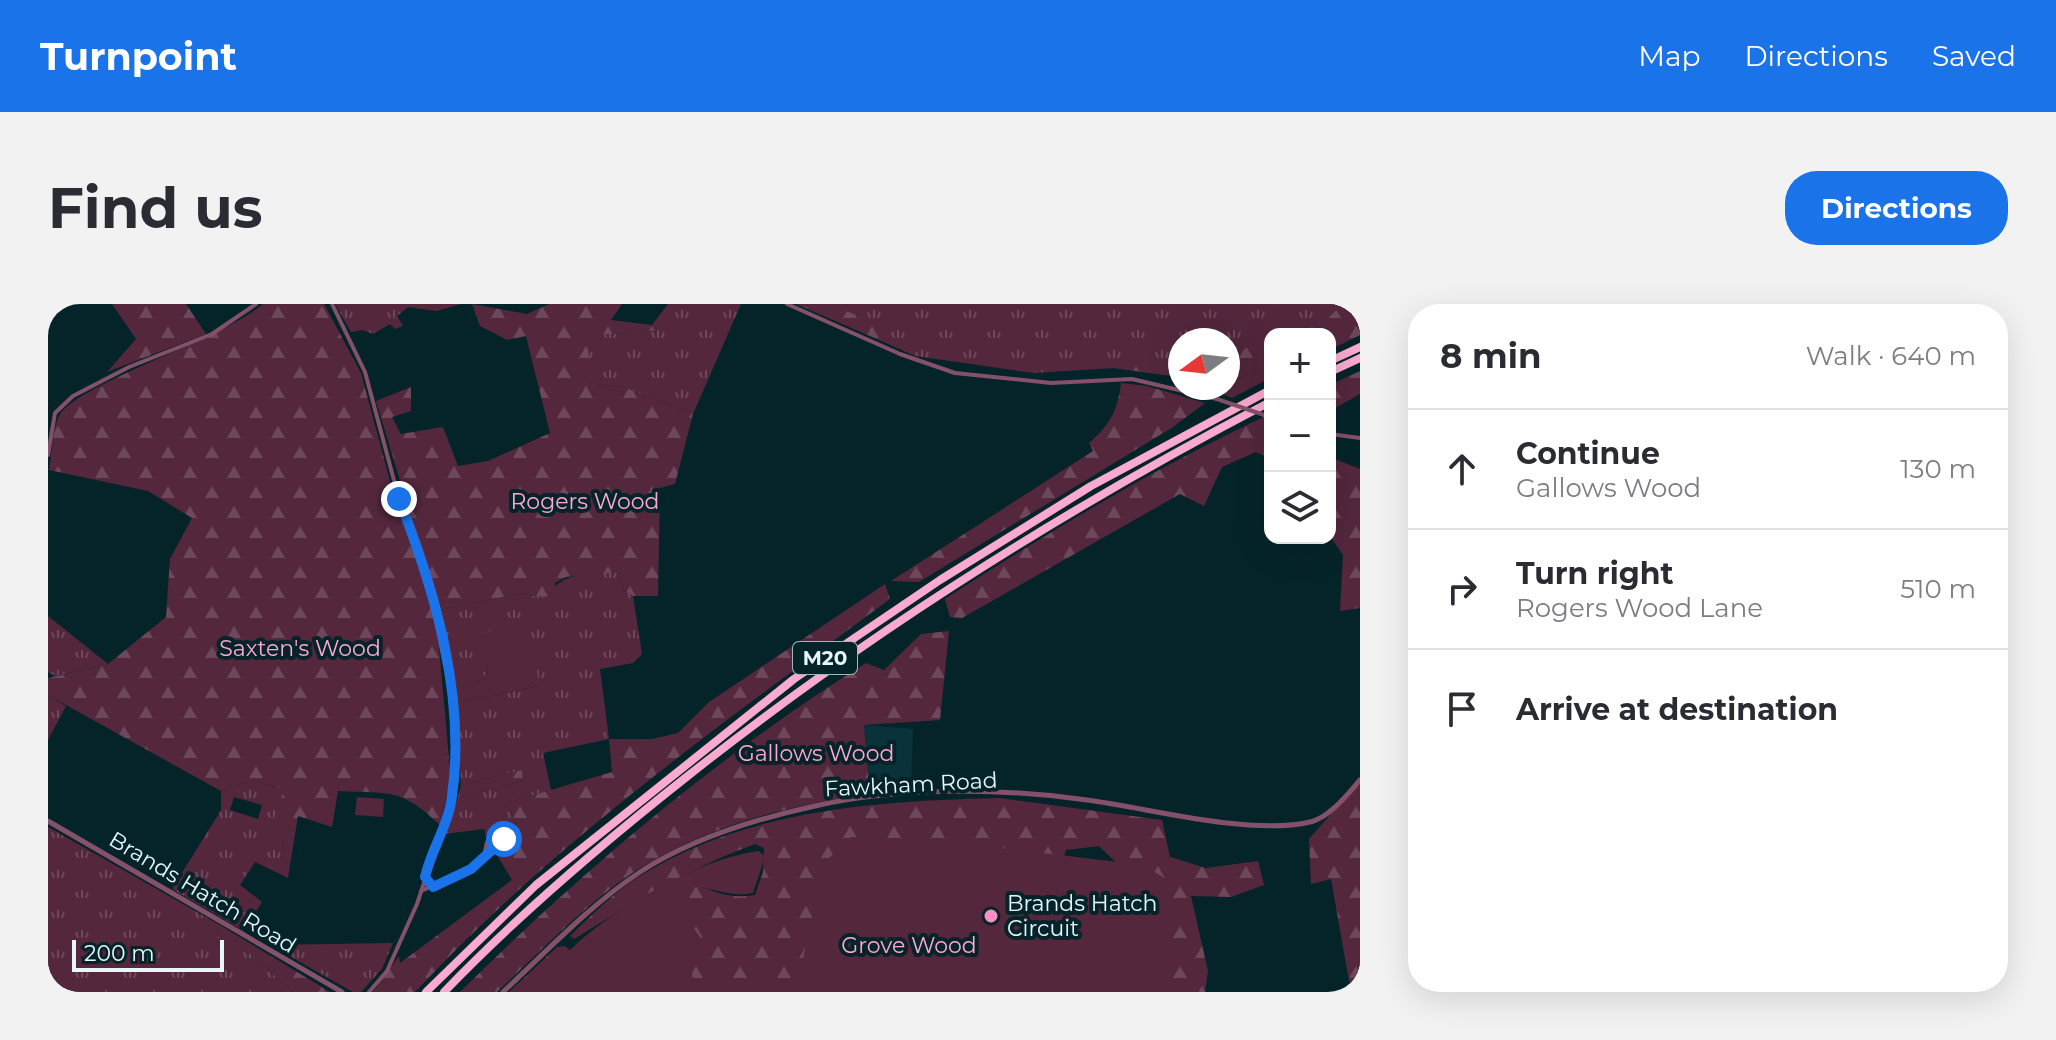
<!DOCTYPE html>
<html lang="en">
<head>
<meta charset="utf-8">
<style>
	body { margin:0; font-family:Montserrat,sans-serif; background:#f2f2f3; color:#2b2b33 }
	.controls { position:absolute; right:24px; top:24px; display:grid; overflow:hidden; border-radius:16px; box-shadow:0 8px 32px #0002 }
	.controls button { width:72px; height:72px; display:grid; place-items:center; padding:0; border:0; border-bottom:2px solid #e1e1e2; background:#fff; color:#2b2b33; font:40px sans-serif }
	.compass { position:absolute; left:1120px; top:24px; width:72px; height:72px; border-radius:50%; background:#fff; box-shadow:0 8px 32px #0002; rotate:255deg }
	.scale { position:absolute; left:24px; bottom:20px; width:152px; box-sizing:border-box; padding-left:8px; border:4px solid #e6f6fb; border-top:0; font-size:22px; line-height:28px; white-space:nowrap; color:#e6f6fb; -webkit-text-stroke:6px #05242a; paint-order:stroke }
	.stop { position:absolute; width:24px; height:24px; margin:-18px; border:6px solid #1a73e8; border-radius:50%; background:#fff }
	.stop.end { background:#1a73e8; border-color:#fff; box-shadow:0 2px 8px #0008 }
	.list { margin:0; padding:0; list-style:none }
	h2 { display:flex; justify-content:space-between; align-items:center; height:104px; margin:0; padding:0 32px; font-size:34px }
	h2 small { font-size:26px; font-weight:400; color:#7c7c81 }
	.list li { display:grid; grid-template-columns:52px 1fr auto; gap:24px; align-items:center; box-sizing:border-box; height:120px; padding:0 32px; border-top:2px solid #e1e1e2 }
	.list b { display:block; font-size:30px; white-space:nowrap }
	.list p { margin:0; font-size:26px; white-space:nowrap; color:#7c7c81 }
	.list em { font-size:26px; font-style:normal; color:#7c7c81 }
	.icon { flex:none; width:44px; height:44px; fill:none; stroke:currentColor; stroke-width:2; stroke-linecap:round; stroke-linejoin:round }
	.map { position:relative; flex:none; width:1312px; height:688px; overflow:hidden; border-radius:32px }
	header { display:flex; align-items:center; gap:48px; box-sizing:border-box; height:112px; padding:0 40px; background:#1a73e8; color:#fff }
	header strong { font-size:38px }
	nav { display:flex; gap:44px; margin-inline-start:auto; font-size:28px }
	.intro { display:flex; align-items:center; justify-content:space-between; box-sizing:border-box; height:192px; padding:0 48px }
	h1 { margin:0; font-size:56px }
	.button { padding:20px 36px; border-radius:32px; background:#1a73e8; color:#fff; font-size:28px; font-weight:700 }
	main { display:flex; gap:48px; padding:0 48px }
	aside { flex:1; background:#fff; border-radius:32px; box-shadow:0 8px 32px #0002 }
	.map>svg:first-child { display:block }
	.built { fill:#09323a }
	.grass { fill:url(#grass-tufts); fill-rule:evenodd }
	.forest { fill:url(#forest-firs) }
	.green { fill:#54273d }
	.lines { fill:none; stroke-linecap:round; stroke-linejoin:round }
	.minor { stroke:#85516a; stroke-width:4 }
	.tertiary { stroke:#85516a; stroke-width:5 }
	.motorway { stroke:#f9aace; stroke-width:8 }
	.minor-bridge { stroke:#85516a; stroke-width:4 }
	.route { stroke:#1a73e8; stroke-width:10 }
	.poi-dot { fill:#fb8fc3; stroke:#05242a; stroke-width:3 }
	.labels { text-anchor:middle; stroke-width:8; stroke-linejoin:round; paint-order:stroke }
	.shield { fill:#05242a; stroke:#a2b7bc; stroke-width:2 }
	.shield-label { font-size:20px; font-weight:bold; fill:#e6f6fb }
	.park-label { font-size:22px; fill:#ffa8d1; stroke:#05242a }
	.street-label { font-size:22px; fill:#e6f6fb; stroke:#05242a }
	.poi-label { font-size:22px; fill:#e6f6fb; stroke:#05242a; text-anchor:start }
</style>
</head>
<body>
<header>
<strong>Turnpoint</strong>
<nav><a>Map</a><a>Directions</a><a>Saved</a></nav>
</header>
<div class="intro"><h1>Find us</h1><a class="button">Directions</a></div>
<main>
<div class="map">
<svg width="1312" height="688" viewBox="0 0 1312 688">
	<defs>
		<pattern id="grass-tufts" width="24" height="20" patternUnits="userSpaceOnUse" patternTransform="scale(2)"><rect width="24" height="20" fill="#54273d"/><path d="M3 7l-1-3M5 7V3M7 7l1-3M15 17l-1-3M17 17v-4M19 17l1-3" fill="none" stroke="#6d475a"/></pattern>
		<pattern id="forest-firs" width="22" height="20" patternUnits="userSpaceOnUse" patternTransform="scale(2)"><rect width="22" height="20" fill="#54273d"/><path d="M5 1l3.5 6h-7zM16 11l3.5 6h-7z" fill="#6d475a"/></pattern>
	</defs>
	<rect width="100%" height="100%" fill="#05242a"/>
	<polygon class="built" points="816,421 865,425 863,485 822,490"/>
	<g class="grass">
		<polygon points="287,0 413,0 388,7 360,3 349,12 355,22 347,25 342,20 325,30 315,26 303,28"/>
		<polygon points="620,0 693,0 645,110 570,81 544,82 539,43 552,31 611,26 604,21"/>
		<polygon points="752,0 1312,0 1312,18 1282,30 1222,30 1180,75 1180,36 1132,36 1132,73 1066,64 985,69 867,52"/>
		<polygon points="1207,66 1222,69 1222,74 1184,94 1170,88"/>
		<path d="M 571,268 L 575,286 L 585,292 L 594,350 L 585,359 L 552,365 L 561,435 L 495,449 L 503,486 L 458,499 L 468,519 L 439,534 L 436,525 L 396,530 L 410,493 L 475,477 L 474,466 L 413,481 L 408,399 L 491,382 L 430,331 L 440,368 L 430,379 L 405,383 L 391,306 L 470,290 L 498,293 C 515,266 542,271 571,268 Z"/>
		<polygon points="0,312 60,360 7,372 0,368"/>
		<polygon points="0,391 18,402 0,436"/>
		<path d="M 205,476 L 236,486 L 238,525 L 232,555 L 242,561 L 240,574 L 207,558 L 192,581 L 214,598 L 196,627 L 124,585 L 173,506 L 173,487 ZM 186,493 L 214,501 L 210,515 L 182,506 Z"/>
		<polygon points="0,523 170,620 169,644 187,636 245,688 0,688"/>
		<polygon points="345,639 334,665 313,688 305,688 222,641"/>
	</g>
	<g class="forest">
		<polygon points="64,0 138,0 158,30 59,68 88,35"/>
		<path d="M 215,0 L 276,0 L 313,69 L 350,207 L 374,260 L 389,321 L 403,477 L 392,521 C 352,483 342,490 290,487 L 284,523 L 250,512 L 242,561 L 232,555 L 238,525 L 225,517 L 236,486 L 205,476 L 173,487 L 0,391 L 0,374 L 60,360 L 118,313 L 122,255 L 144,214 L 100,187 L 1,166 C 4,150 4,127 11,112 C 25,82 176,34 215,0 Z"/>
		<polygon points="424,0 479,10 501,0 574,0 563,16 604,21 613,26 552,31 540,44 544,82 570,81 645,110 627,180 612,184 610,292 585,292 575,286 571,268 518,273 507,279 507,287 498,293 470,290 391,306 328,97 363,83 363,107 344,113 353,130 395,123 410,162 440,157 502,129 478,32 459,36 432,22"/>
		<path d="M 748,0 C 806,0 822,18 866,51 Z"/>
		<polygon points="1295,0 1312,0 1312,31 1282,46 1282,30 1222,30 1222,69 1207,66 1180,82 1180,54 1229,27 1242,29 1277,17"/>
		<polygon points="1088,58 1132,67 1132,73 1066,64 1068,60"/>
		<polygon points="1312,67 1312,90 1282,107 1282,81"/>
		<path d="M 1073,79 L 1099,82 L 1157,99 L 1125,123 L 871,278 L 843,277 L 1045,147 L 1041,139 C 1062,121 1070,106 1073,79 Z"/>
		<path d="M 1222,110 L 1222,154 L 1208,148 L 1174,163 L 1156,202 L 1132,190 L 914,314 L 902,313 L 897,295 C 1001,228 1110,162 1222,110 Z"/>
		<polygon points="1282,153 1312,165 1312,304 1292,307 1295,251 1282,232"/>
		<path d="M 837,280 L 842,295 C 679,416 506,538 367,688 L 325,688 L 351,652 L 352,659 L 464,576 L 439,534 L 468,519 L 458,499 L 564,468 L 561,435 L 604,435 L 630,429 L 661,398 Z"/>
		<path d="M 901,327 L 892,416 L 816,421 L 822,490 C 743,501 666,520 597,561 C 543,594 495,645 449,688 L 412,688 C 535,566 671,451 818,359 L 836,366 L 873,330 Z"/>
		<polygon points="474,466 475,477 410,493 413,481"/>
		<polygon points="1312,477 1312,688 1303,688 1283,575 1263,580 1261,535"/>
		<path d="M 952,494 L 1114,516 L 1122,553 L 1158,564 L 1210,557 L 1216,581 L 1183,593 L 1143,592 L 1160,667 L 1157,688 L 1106,688 L 1083,573 L 1051,542 L 1018,546 L 1011,569 L 754,688 L 642,682 L 613,589 L 638,576 C 660,586 682,596 707,591 L 715,568 L 716,544 L 707,540 C 641,564 585,599 526,635 L 522,632 C 544,611 566,588 592,572 C 699,505 830,497 952,494 Z"/>
		<polygon points="170,620 282,688 245,688 187,636 169,645"/>
		<polygon points="517,642 549,669 493,688 461,688 509,643"/>
	</g>
	<g class="green">
		<polygon points="465,322 487,349 491,382 408,399 405,383 430,379 440,368 429,330"/>
		<polygon points="309,493 336,495 335,513 307,511"/>
		<path d="M 803,533 L 895,537 L 1095,561 L 1118,575 L 1125,659 L 1121,688 L 484,688 C 502,669 519,646 540,630 C 582,596 658,553 711,547 L 717,553 L 705,589 C 674,596 650,572 620,589 L 655,637 L 640,643 L 645,676 L 748,685 L 777,558 Z"/>
	</g>
	<g class="lines">
		<g class="minor">
			<polyline points="284,0 317,68 351,195 377,260 407,412 404,495 369,600 339,667 321,688"/>
			<polyline points="739,0 852,50 907,69 1003,79 1084,75 1169,95"/>
			<polyline points="1282,130 1312,134"/>
			<polyline points="0,151 7,109 25,92 81,63 164,30 208,0"/>
			<polyline points="436,553 439,538 447,532 456,535"/>
			<polyline points="373,587 423,565 459,533"/>
		</g>
		<g class="tertiary">
			<polyline points="0,517 294,688"/>
			<path d="M 455,688 C 499,647 542,601 592,568 C 644,534 707,515 767,502 C 850,483 955,484 1039,496 C 1101,504 1202,532 1262,518 C 1281,514 1299,491 1312,476"/>
		</g>
		<g class="motorway">
			<polyline points="1282,57 1312,43"/>
			<polyline points="1282,68 1312,54"/>
			<polyline points="378,688 488,581 746,375 892,276 1043,182 1222,86"/>
			<path d="M 396,688 C 472,609 556,538 641,471 C 823,327 1017,205 1222,98"/>
		</g>
		<polyline class="minor-bridge" points="1169,95 1222,113"/>
	</g>
	<g class="lines">
		<path class="route" d="M 351,195 C 387,287 418,392 404,492 C 401,520 383,546 377,573 L 385,583 L 423,565 L 456,535"/>
	</g>
	<circle class="poi-dot" cx="943" cy="612" r="8"/>
	<g class="labels">
		<rect class="shield" x="745" y="338" width="64" height="32" rx="6"/>
		<g class="shield-label">
			<text x="777" y="361">M20</text>
		</g>
		<g class="park-label">
			<text x="537" y="205">Rogers Wood</text>
			<text x="252" y="352">Saxten's Wood</text>
			<text x="768" y="457">Gallows Wood</text>
			<text x="861" y="649">Grove Wood</text>
		</g>
		<g class="street-label">
			<text transform="translate(863 480) rotate(-3)" y="8">Fawkham Road</text>
			<text transform="translate(155 588) rotate(31)" y="8">Brands Hatch Road</text>
		</g>
		<g class="poi-label">
			<text x="959" y="607">Brands Hatch<tspan x="959" dy="25">Circuit</tspan></text>
		</g>
	</g>
</svg>
<div class="controls">
<button>+</button>
<button>−</button>
<button><svg class="icon" aria-label="layers" viewBox="0 0 24 24"><path d="M12 4l9 5-9 5-9-5zM3 14l9 5 9-5"/></svg></button>
</div>
<svg class="compass" viewBox="-18 -18 36 36"><path d="M0-13l5 13h-10z" fill="#e53935"/><path d="M0 13l5-13h-10z" fill="#7c7c81"/></svg>
<div class="scale">200 m</div>
<div class="stop" style="left:456px;top:535px"></div>
<div class="stop end" style="left:351px;top:195px"></div>
</div>
<aside>
<h2>8 min<small>Walk · 640 m</small></h2>
<ul class="list">
<li><svg class="icon" aria-label="ahead" viewBox="0 0 24 24"><path d="M12 20V5M6 11l6-6 6 6"/></svg><div><b>Continue</b><p>Gallows Wood</p></div><em>130 m</em></li>
<li><svg class="icon" aria-label="right" viewBox="0 0 24 24"><path d="M7 20v-9h11M14 6l5 5-5 5"/></svg><div><b>Turn right</b><p>Rogers Wood Lane</p></div><em>510 m</em></li>
<li><svg class="icon" aria-label="arrive" viewBox="0 0 24 24"><path d="M6 21V4h12l-3 4 3 4H6"/></svg><div><b>Arrive at destination</b></div></li>
</ul>
</aside>
</main>
</body>
</html>
